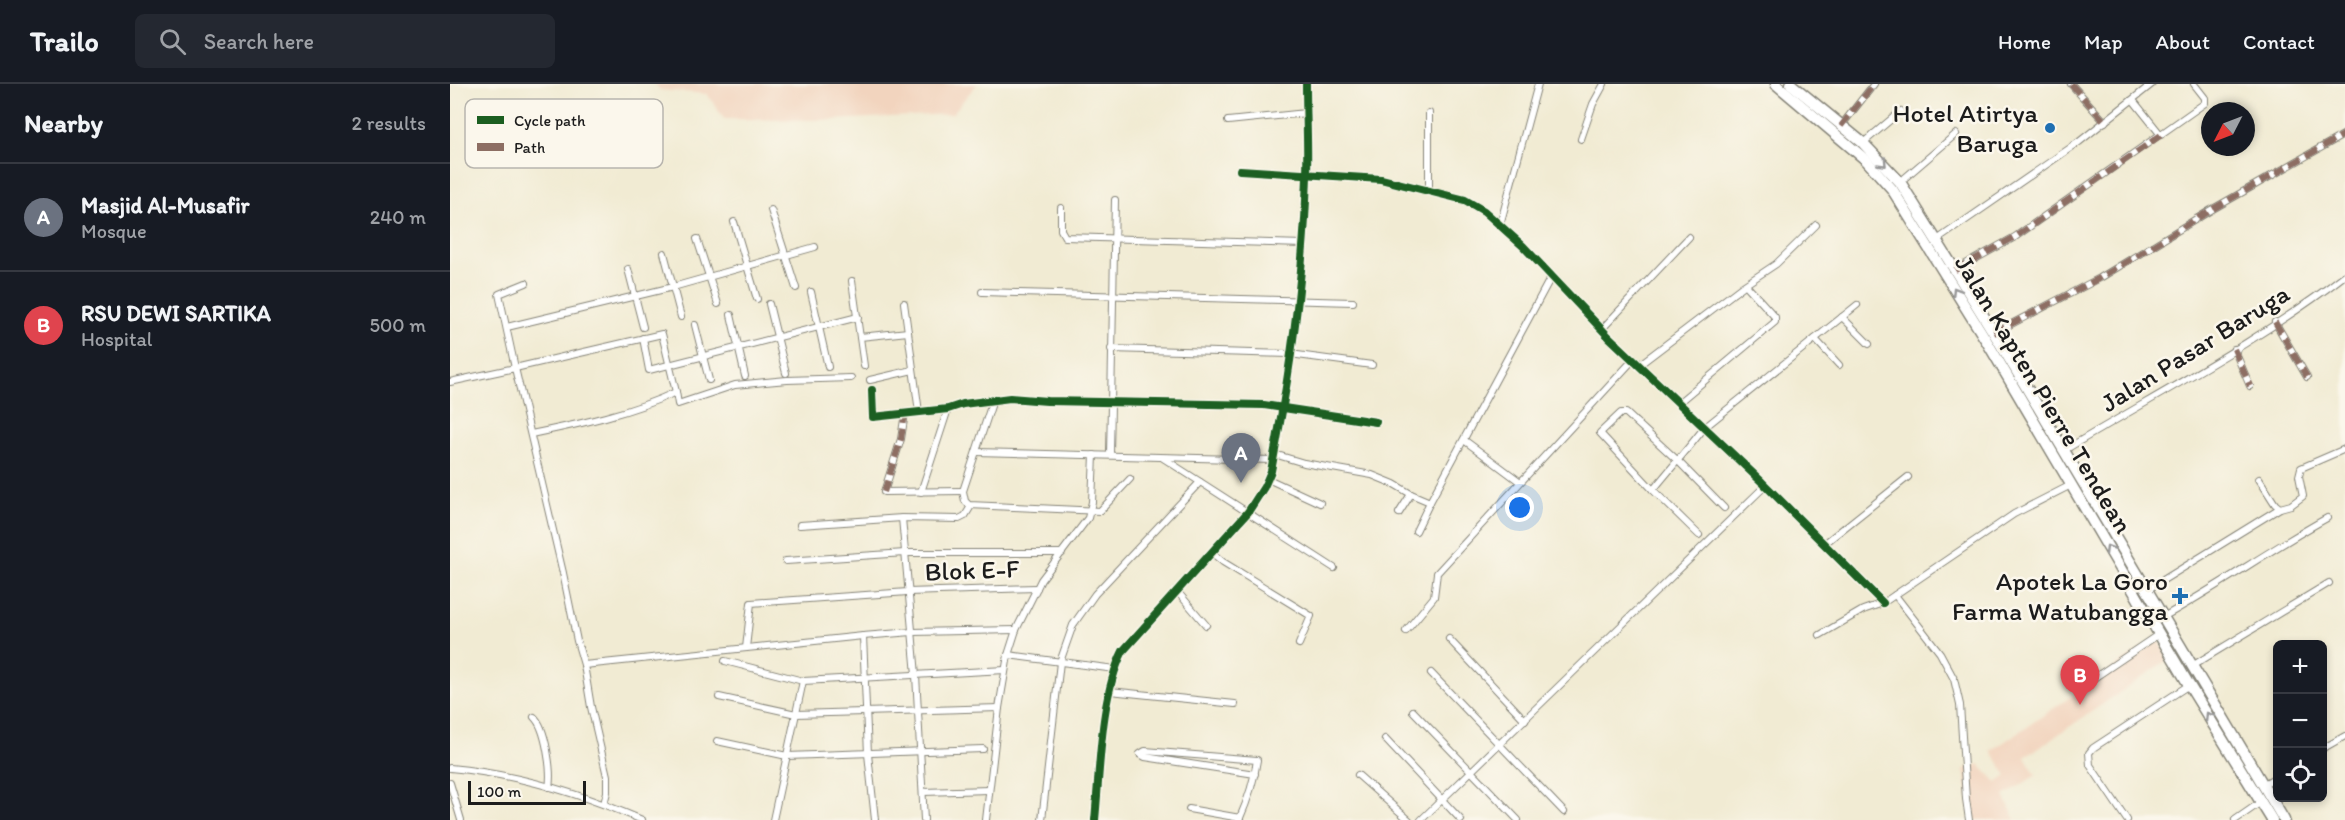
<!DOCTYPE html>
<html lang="en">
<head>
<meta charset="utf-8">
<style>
	body { margin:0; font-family:Itim,sans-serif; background:#242831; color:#f1f3f6 }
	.controls { position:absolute; right:18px; bottom:18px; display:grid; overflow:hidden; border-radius:9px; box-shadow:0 3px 9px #0003 }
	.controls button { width:54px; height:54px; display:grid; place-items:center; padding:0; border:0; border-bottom:2px solid #363941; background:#171b24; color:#f1f3f6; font:30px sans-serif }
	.compass { position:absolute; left:1751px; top:18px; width:54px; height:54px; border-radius:50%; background:#171b24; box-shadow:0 3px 9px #0003; rotate:228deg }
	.scale { position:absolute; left:18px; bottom:15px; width:118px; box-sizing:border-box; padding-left:6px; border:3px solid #1c1c1c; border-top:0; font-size:16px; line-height:21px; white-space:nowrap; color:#1c1c1c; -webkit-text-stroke:4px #fbf7ec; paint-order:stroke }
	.you { position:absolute; left:1070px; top:424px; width:21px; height:21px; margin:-15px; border:4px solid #fff; border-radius:50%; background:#1a73e8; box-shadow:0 0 0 9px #1a73e833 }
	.badge { display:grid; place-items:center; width:39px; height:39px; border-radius:50%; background:#7c3aed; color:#fff; font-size:20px; font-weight:700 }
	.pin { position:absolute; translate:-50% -50px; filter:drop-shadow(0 2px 3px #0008) }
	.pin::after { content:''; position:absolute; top:32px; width:21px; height:18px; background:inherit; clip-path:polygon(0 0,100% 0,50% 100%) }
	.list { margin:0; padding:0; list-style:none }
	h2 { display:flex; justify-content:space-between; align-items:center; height:78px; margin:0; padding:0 24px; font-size:26px }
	h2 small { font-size:20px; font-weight:400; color:#9ea1a6 }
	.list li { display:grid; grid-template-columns:39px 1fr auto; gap:18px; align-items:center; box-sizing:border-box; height:108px; padding:0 24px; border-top:2px solid #363941 }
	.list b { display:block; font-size:22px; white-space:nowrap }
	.list p { margin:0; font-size:20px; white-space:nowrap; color:#9ea1a6 }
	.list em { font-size:20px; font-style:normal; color:#9ea1a6 }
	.icon { flex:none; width:33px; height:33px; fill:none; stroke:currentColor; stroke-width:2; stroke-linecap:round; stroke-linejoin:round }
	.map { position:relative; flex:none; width:1895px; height:736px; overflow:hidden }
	header { display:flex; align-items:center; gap:36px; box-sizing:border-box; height:84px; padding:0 30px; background:#171b24; border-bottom:2px solid #363941 }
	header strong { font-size:28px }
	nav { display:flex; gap:33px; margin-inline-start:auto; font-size:21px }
	.search { width:420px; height:54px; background:#242831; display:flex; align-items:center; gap:15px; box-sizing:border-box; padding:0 21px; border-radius:9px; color:#9ea1a6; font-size:22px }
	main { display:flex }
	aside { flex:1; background:#171b24 }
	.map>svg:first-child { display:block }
	.built { fill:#f2d4be }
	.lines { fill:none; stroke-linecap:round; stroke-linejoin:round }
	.minor-casing { stroke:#868478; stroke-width:8 }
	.trunk-casing { stroke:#868478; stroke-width:13 }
	.minor { stroke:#fff; stroke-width:6 }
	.trunk { stroke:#fff; stroke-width:10 }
	.quiet { stroke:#8d6e63; stroke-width:6; stroke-dasharray:12 6; stroke-linecap:butt }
	.cycleway-casing { stroke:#fbf7ec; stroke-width:11 }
	.cycleway { stroke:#1b5e20; stroke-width:8 }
	.oneway { stroke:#999 }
	.poi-dot { fill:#1f6fb2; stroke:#fbf7ec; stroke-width:2 }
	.labels { text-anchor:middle; stroke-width:5; stroke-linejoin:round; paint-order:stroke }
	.poi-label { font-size:26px; fill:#1c1c1c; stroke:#fbf7ec; text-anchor:end }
	.street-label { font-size:26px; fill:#1c1c1c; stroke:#fbf7ec }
	.key { fill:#fbf7ec; stroke:#b8b5ae; stroke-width:1.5 }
	.key-label { font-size:16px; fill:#1c1c1c }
</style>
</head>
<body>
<header>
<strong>Trailo</strong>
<div class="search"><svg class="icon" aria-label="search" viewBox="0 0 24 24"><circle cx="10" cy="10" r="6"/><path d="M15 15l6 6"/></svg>Search here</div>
<nav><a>Home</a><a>Map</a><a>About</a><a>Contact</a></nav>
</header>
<main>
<aside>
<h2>Nearby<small>2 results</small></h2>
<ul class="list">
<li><span class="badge" style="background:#6b7280">A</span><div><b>Masjid Al-Musafir</b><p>Mosque</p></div><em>240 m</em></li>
<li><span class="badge" style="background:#e0444e">B</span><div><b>RSU DEWI SARTIKA</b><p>Hospital</p></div><em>500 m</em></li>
</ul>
</aside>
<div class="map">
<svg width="1895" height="736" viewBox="0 0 1895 736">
	<rect width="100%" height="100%" fill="#fbf7ec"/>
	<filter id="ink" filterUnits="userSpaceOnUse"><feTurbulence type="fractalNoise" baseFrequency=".0167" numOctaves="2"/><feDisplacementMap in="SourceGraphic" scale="12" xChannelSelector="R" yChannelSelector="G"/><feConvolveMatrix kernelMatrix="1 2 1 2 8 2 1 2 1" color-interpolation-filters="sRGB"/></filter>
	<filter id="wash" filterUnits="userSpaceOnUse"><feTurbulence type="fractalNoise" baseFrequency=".008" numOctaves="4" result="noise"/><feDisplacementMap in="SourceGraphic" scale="24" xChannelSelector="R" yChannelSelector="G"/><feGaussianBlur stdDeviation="1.35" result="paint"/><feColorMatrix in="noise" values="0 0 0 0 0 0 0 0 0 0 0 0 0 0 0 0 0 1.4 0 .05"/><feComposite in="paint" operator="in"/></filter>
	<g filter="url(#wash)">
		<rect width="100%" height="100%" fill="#f1ebd3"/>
		<g class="built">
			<polygon points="205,0 527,0 502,30 380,36 274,35 257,10 210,6"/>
			<polygon points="1707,554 1719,575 1575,673 1586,691 1554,712 1566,736 1522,736 1514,685 1529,680 1547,699 1557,692 1541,667"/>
		</g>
	</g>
	<g filter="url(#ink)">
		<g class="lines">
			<g class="minor-casing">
				<g id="minor">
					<polyline points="1621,0 1655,38"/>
					<polyline points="1683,16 1711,51"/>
					<polyline points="778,37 856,29"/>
					<polyline points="1391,42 1424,0"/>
					<polyline points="1131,55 1143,20 1154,0"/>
					<polyline points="1413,59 1451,27"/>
					<polyline points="790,86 931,95 1015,116 1034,127 1073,162 1159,253 1312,398 1433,519"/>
					<polyline points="1450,98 1506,50"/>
					<polyline points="979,106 979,29"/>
					<polyline points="611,124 611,146 615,153 853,160"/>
					<polyline points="321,126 346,204"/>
					<polyline points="284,138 307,215"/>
					<polyline points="1050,141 1088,0"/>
					<polyline points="247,155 268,220"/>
					<polyline points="1487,156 1629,58 1702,0"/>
					<polyline points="214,169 231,233"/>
					<polyline points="178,185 193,243"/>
					<polyline points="1505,186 1565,153 1755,19 1755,14 1744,0"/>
					<polyline points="402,197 414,282"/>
					<polyline points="76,199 49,210 65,284 212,250 226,308"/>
					<polyline points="361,208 378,283"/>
					<polyline points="532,208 903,218"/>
					<polyline points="454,219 469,328"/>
					<polyline points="319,220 336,289"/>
					<polyline points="281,231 295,292"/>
					<polyline points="1392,233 1419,260"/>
					<polyline points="1825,238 1857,293"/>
					<polyline points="245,241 259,296"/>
					<polyline points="57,243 223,203 365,163"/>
					<polyline points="1152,245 1239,153"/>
					<polyline points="1544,249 1650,194 1761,126 1895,50"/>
					<polyline points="410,253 458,248"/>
					<polyline points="193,254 199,286 408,233"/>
					<polyline points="1365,255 1389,281"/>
					<polyline points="661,265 840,270 922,281"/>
					<polyline points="1784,265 1800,302"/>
					<polyline points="1189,281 1293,202 1326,180 1366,141"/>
					<polyline points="420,296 463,286"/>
					<polyline points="0,298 65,284 113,489 127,557 134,581 141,623 157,692 157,708 154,720"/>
					<polyline points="422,306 423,333 498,325 513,320 560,314 597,317 814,321 926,338"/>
					<polyline points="543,316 513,407 515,417 519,421 650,427 680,395"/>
					<polyline points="1228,319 1325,238 1325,233 1296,201"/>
					<polyline points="455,329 451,355 434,408 513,407"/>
					<path d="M 81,350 C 130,340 181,329 226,308 L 228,320 L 285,301 L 337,296 L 401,294"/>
					<polyline points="1014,356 1069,397"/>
					<path d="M 1613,367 C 1706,311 1810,257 1895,191"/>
					<polyline points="526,368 823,376"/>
					<polyline points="824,370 854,379 922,391 944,400 961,410 949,429"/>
					<polyline points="644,371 642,418 638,434 591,496 566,546 558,571 665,585"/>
					<polyline points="660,371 665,116"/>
					<polyline points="713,374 884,484"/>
					<polyline points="818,395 870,419"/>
					<polyline points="1203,406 1249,451"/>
					<polyline points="471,408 498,325"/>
					<polyline points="961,410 980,418 1101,193"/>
					<path d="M 1274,424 L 1228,377 L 1176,329 L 1171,329 L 1150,349 L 1203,406 C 1220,385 1238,365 1254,344 L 1407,221"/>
					<polyline points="1830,424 1841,421 1853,412 1849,392 1851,384 1895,365"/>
					<polyline points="452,434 466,591 474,736"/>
					<polyline points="350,441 452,434 509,435 515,432 521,422"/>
					<polyline points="966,447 980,418"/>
					<polyline points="1374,460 1458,393"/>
					<polyline points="761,468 773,478 861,532 849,560"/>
					<polyline points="336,477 455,469 612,469"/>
					<polyline points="726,506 756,541"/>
					<polyline points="1697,506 1830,424 1825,420 1809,395"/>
					<polyline points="1445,511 1490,569 1504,595 1510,621 1516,715 1519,736"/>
					<path d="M 1713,533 C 1769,502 1821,465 1877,434"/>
					<polyline points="956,547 984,513 987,489 1183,276"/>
					<polyline points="1370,551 1413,526 1433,519 1564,430 1621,401"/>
					<polyline points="413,552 418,670 425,736"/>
					<polyline points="999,555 1075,636"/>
					<polyline points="296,564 301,519 458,508 587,504"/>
					<polyline points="275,577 353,597 555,586"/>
					<polyline points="134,581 413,552 462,548 566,546"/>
					<polyline points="1742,582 1879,499"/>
					<polyline points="981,589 1114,728"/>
					<polyline points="1644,594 1709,550"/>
					<polyline points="660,607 785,620"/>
					<polyline points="269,613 346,630 549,624"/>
					<polyline points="963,627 1068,736"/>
					<path d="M 84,633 C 96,644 102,688 99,703"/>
					<polyline points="935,655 1011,736"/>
					<polyline points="267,657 337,672 533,665"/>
					<polyline points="1872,665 1895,652"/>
					<path d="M 0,684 C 65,690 132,710 192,736"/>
					<polyline points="908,691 959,736"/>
					<polyline points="0,699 11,736"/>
					<polyline points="1812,701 1828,692"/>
					<polyline points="473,708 539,706"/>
					<polyline points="739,725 790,734"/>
					<polyline points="323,736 353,597"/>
					<polyline points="536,736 549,624 558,571"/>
					<polyline points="592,736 610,578 623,541 645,510 750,398"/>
					<path d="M 645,736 C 650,684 650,613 673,567 L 798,428 L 814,403 L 821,387 C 840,291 854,190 857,92 C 858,61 856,30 856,0"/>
					<path d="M 789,736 C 798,716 804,698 807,676 L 695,667 L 690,670 L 695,673 L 805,690"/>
					<polyline points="971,736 1315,402"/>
					<polyline points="1677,736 1640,681 1639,669 1643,664 1739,601"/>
					<polyline points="1785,736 1811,718"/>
				</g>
			</g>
			<g class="trunk-casing">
				<g id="trunk">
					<polyline points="1326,0 1416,76 1442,105 1536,256 1739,601 1822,736"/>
					<polyline points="1341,0 1413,59 1450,98 1544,249 1834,736"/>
				</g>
			</g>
			<use href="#minor" class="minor"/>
			<use href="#trunk" class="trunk"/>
			<g class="quiet">
				<polyline points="1621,0 1655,38"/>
				<polyline points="1391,42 1424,0"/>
				<polyline points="1505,186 1565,153 1711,51"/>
				<polyline points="1825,238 1857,293"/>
				<polyline points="1544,249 1650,194 1761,126 1895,50"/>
				<polyline points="1784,265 1800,302"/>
				<polyline points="434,408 451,355 455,329"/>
			</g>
			<g class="cycleway-casing">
				<g id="cycleway">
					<polyline points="790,86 931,95 1015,116 1034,127 1073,162 1159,253 1312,398 1433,519"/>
					<polyline points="422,306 423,333 498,325 513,320 560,314 597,317 814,321 926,338"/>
					<path d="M 645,736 C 650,684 650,613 673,567 L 798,428 L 814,403 L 821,387 C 840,291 854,190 857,92 C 858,61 856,30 856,0"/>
				</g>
			</g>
			<use href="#cycleway" class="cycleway"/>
		</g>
		<defs><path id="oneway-chevron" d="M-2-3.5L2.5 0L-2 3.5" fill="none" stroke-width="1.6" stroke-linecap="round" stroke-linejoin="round" transform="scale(1.5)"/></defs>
		<g class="oneway">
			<use href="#oneway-chevron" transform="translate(1433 79) rotate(46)"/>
			<use href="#oneway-chevron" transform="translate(1506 207) rotate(-122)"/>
			<use href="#oneway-chevron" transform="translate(1659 465) rotate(-121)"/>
			<use href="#oneway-chevron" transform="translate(1759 632) rotate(-122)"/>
		</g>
	</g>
	<g class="poi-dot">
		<circle cx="1600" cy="44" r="6"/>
		<path d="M1727 503h6v6h6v6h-6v6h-6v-6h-6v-6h6z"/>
	</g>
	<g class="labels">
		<g class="poi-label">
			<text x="1588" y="38">Hotel Atirtya<tspan x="1588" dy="30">Baruga</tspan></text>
			<text x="1718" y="506">Apotek La Goro<tspan x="1718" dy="30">Farma Watubangga</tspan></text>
		</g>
		<g class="street-label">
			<text transform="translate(1745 264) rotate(-32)" y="9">Jalan Pasar Baruga</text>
			<text transform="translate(1594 310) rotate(59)" y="9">Jalan Kapten Pierre Tendean</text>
			<text transform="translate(522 486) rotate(-2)" y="9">Blok E-F</text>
		</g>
	</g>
	<rect x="15" y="15" width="198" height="69" rx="9" class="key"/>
	<rect x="27" y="32" width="27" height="8" fill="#1b5e20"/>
	<rect x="27" y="59" width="27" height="8" fill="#8d6e63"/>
	<g class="key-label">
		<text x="64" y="42">Cycle path</text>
		<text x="64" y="69">Path</text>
	</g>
</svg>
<div class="controls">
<button>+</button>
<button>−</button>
<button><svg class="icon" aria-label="locate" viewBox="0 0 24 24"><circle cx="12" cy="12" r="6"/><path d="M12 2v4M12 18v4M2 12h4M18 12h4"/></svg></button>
</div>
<svg class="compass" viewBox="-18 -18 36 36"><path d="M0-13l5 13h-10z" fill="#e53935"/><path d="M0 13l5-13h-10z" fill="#9ea1a6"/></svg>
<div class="scale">100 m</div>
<div class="you"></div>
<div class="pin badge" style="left:791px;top:399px;background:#6b7280">A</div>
<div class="pin badge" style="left:1630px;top:621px;background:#e0444e">B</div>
</div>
</main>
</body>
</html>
